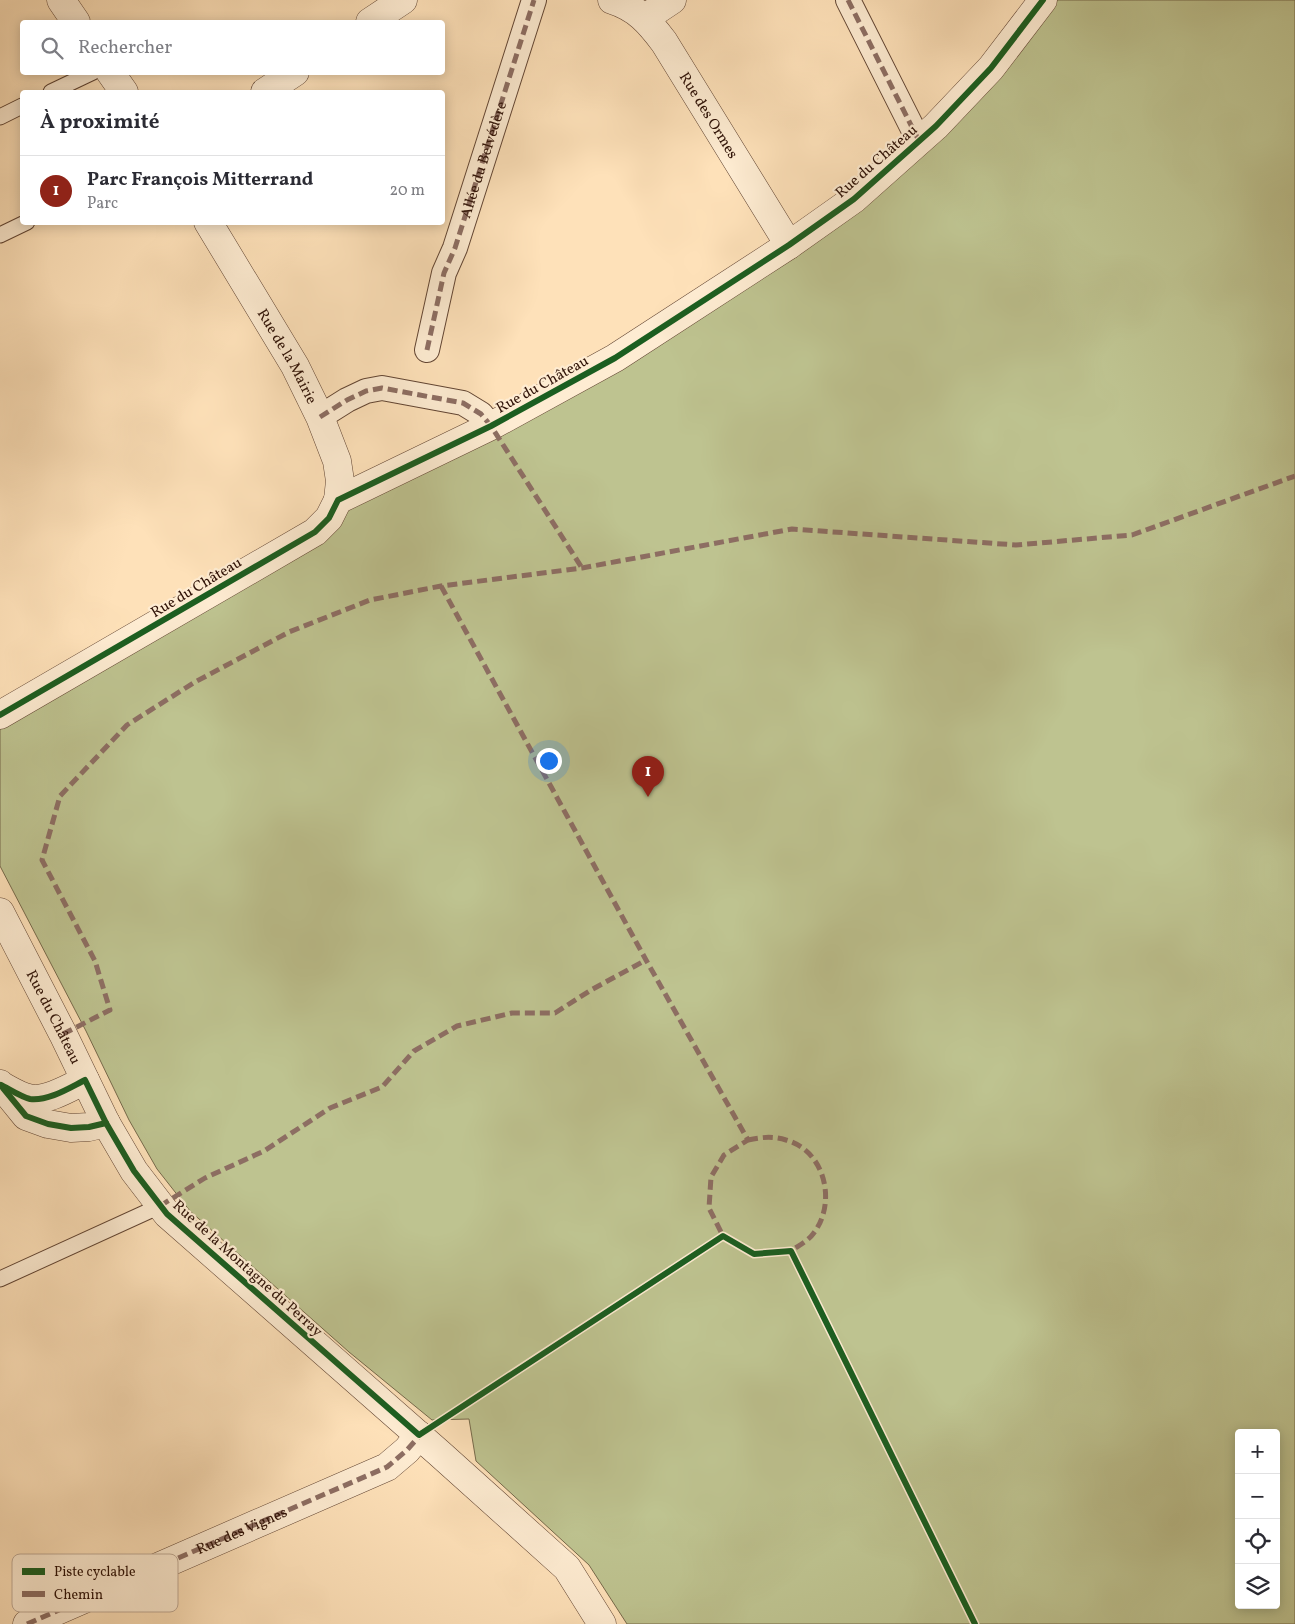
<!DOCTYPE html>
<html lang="fr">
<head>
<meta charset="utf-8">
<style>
	body { margin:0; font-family:Vollkorn,serif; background:#f2f2f3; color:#2b2b33 }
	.controls { position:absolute; right:15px; bottom:15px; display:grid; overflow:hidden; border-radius:5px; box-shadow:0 2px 12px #0003 }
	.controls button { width:45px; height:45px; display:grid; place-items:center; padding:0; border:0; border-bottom:1px solid #e1e1e2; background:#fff; color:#2b2b33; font:25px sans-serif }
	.you { position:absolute; left:548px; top:760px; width:18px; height:18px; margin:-12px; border:4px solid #fff; border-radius:50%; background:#1a73e8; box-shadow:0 0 0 8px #1a73e833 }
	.badge { display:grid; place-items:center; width:32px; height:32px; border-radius:50%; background:#8f2418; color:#fff; font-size:16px; font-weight:700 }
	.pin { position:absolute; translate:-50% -41px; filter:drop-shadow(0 1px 2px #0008) }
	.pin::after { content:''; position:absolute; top:26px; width:18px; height:15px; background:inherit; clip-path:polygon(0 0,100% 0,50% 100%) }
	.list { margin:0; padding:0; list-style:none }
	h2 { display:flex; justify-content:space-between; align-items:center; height:65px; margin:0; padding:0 20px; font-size:21px }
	h2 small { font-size:16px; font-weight:400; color:#7c7c81 }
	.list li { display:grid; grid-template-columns:32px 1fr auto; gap:15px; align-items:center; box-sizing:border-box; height:70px; padding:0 20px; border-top:1px solid #e1e1e2 }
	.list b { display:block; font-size:19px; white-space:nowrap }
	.list p { margin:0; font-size:16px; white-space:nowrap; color:#7c7c81 }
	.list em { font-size:16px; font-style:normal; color:#7c7c81 }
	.icon { flex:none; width:28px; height:28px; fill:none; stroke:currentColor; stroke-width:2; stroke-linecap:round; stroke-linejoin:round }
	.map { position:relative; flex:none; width:1295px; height:1624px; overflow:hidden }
	.search { position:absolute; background:#fff; box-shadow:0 2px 12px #0003; left:20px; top:20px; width:425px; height:55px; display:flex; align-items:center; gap:12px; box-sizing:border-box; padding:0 18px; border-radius:5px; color:#7c7c81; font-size:19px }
	.panel { position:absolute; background:#fff; box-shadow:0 2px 12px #0003; left:20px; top:90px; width:425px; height:135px; border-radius:5px }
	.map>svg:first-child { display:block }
	.green { fill:#bec390; stroke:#766a4b; fill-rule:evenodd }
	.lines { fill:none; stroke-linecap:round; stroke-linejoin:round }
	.service-casing { stroke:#624533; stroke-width:17 }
	.pedestrian-casing { stroke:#624533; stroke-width:26 }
	.minor-casing { stroke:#624533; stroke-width:29 }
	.tertiary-casing { stroke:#624533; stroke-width:29 }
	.service { stroke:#feecd2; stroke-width:15 }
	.pedestrian { stroke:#feecd2; stroke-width:24 }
	.minor { stroke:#feecd2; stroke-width:28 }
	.tertiary { stroke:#feecd2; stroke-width:28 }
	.quiet { stroke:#8d6e63; stroke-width:5; stroke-dasharray:10 5; stroke-linecap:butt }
	.cycleway-casing { stroke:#feecd2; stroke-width:9 }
	.cycleway { stroke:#1b5e20; stroke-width:6 }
	.labels { text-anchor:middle; stroke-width:4.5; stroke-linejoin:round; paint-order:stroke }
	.street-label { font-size:15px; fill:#2e1106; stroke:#feecd2 }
	.key { fill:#feecd2; stroke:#c0aa95; stroke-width:1 }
	.key-label { font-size:14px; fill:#2e1106 }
</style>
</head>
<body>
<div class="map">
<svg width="1295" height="1624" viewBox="0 0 1295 1624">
	<rect width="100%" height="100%" fill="#fee1b9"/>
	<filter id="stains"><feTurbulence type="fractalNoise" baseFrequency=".004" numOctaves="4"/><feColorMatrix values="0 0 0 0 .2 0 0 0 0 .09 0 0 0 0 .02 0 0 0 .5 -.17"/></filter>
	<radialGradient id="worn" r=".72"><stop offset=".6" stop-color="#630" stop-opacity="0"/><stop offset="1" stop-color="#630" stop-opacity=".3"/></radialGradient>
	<path class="green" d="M 1054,0 L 1295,0 L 1295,1624 L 627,1624 L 589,1565 L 476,1461 L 469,1419 L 432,1420 L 349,1352 L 190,1211 L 157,1169 L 129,1120 L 86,1031 L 0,866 L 0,727 L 342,509 L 794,254 ZM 1239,1433 L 1276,1433 L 1276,1605 L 1239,1605 Z"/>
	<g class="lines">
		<g class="service-casing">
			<g id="service">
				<polyline points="51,92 93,72"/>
				<polyline points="0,117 22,106"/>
				<polyline points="0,235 27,222"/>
				<polyline points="0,1279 160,1206"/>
			</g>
		</g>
		<g class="pedestrian-casing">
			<g id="pedestrian">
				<polyline points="848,0 919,141"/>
				<polyline points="427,350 444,273 455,248 534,0"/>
				<polyline points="320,417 347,400 366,391 382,388 463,403 481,414 491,426"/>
			</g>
		</g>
		<g class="minor-casing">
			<g id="minor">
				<path id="s1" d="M 612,0 C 637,8 649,22 664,42 L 789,245"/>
				<polyline points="645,18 672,0"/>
				<polyline points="370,22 403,0"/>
				<polyline points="265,92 295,72"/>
				<polyline points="0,1084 26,1116 48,1124 71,1128 89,1127 106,1123"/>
				<path d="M 2,1086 C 10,1090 19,1096 28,1098 C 45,1103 71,1087 85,1080"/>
				<polyline points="27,1624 387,1467 407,1450 419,1435"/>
			</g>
		</g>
		<g class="tertiary-casing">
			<g id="tertiary">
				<polyline points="61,0 76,22"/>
				<polyline points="110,72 124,92"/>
				<path id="s2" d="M 208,222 L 295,366 L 320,417 L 337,461 L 340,481 L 338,500"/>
				<polyline points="0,715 315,532 329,518 338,500 491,426 615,358 789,245 854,199 936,126 991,68 1043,0"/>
				<path id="s3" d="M 0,912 L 63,1034 L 106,1123 L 134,1171 L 167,1214 L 439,1453 L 567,1568 L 602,1624"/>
			</g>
		</g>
		<use href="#service" class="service"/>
		<use href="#pedestrian" class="pedestrian"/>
		<use href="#minor" class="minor"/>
		<use href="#tertiary" class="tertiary"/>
		<g class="quiet">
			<polyline points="848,0 919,141"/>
			<path id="s4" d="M 427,350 L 444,273 L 455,248 L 534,0"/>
			<polyline points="320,417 347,400 366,391 382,388 463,403 481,414 491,426 582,568"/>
			<polyline points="441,586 646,960 748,1140 724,1155 711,1177 709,1208 723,1236 727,1238"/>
			<polyline points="63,1034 110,1010 95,961 42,860 60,796 127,725 195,682 289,632 370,600 441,586 582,568 792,529 1016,545 1132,535 1295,476"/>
			<path d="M 748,1140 C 762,1137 773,1136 786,1140 C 826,1151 837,1204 813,1234 C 808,1241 798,1246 791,1251"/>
			<polyline points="160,1206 205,1178 264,1151 330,1108 382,1087 414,1051 457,1026 512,1013 555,1013 591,990 646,960"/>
			<path id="s5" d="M 27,1624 L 387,1467 L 407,1450 L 423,1432"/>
		</g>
		<g class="cycleway-casing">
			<g id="cycleway">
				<polyline points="0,715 315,532 329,518 338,500 491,426 615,358 789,245 854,199 936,126 991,68 1043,0"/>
				<path d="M 1,1085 C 9,1089 21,1097 30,1099 C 49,1101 69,1088 85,1080 L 106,1123 L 134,1171 L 167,1214 L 419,1435 L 723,1236 L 754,1254 L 791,1251 L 975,1624"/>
				<polyline points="3,1088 26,1116 48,1124 71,1128 89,1127 106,1123"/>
			</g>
		</g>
		<use href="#cycleway" class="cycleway"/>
	</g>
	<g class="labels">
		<g class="street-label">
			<text dy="5" stroke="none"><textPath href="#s1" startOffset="154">Rue des Ormes</textPath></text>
			<text dy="5" stroke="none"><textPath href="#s4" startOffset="199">Allée du Belvédère</textPath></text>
			<text transform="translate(876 161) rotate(-41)" y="5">Rue du Château</text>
			<text dy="5" stroke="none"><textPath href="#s2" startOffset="156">Rue de la Mairie</textPath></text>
			<text transform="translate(542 384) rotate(-29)" y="5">Rue du Château</text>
			<text transform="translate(196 587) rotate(-31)" y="5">Rue du Château</text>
			<text dy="5" stroke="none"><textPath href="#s3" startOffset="118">Rue du Château</textPath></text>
			<text transform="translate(248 1268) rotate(42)" y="5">Rue de la Montagne du Perray</text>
			<text dy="5" stroke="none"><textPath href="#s5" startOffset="234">Rue des Vignes</textPath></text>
		</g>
	</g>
	<rect x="12" y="1554" width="166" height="58" rx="8" class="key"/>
	<rect x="22" y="1568" width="23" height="7" fill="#1b5e20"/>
	<rect x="22" y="1591" width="23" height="6" fill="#8d6e63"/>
	<g class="key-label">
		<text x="54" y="1576">Piste cyclable</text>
		<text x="54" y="1599">Chemin</text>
	</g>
	<rect width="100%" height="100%" filter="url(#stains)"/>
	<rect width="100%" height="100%" fill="url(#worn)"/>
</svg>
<div class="controls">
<button>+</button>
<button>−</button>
<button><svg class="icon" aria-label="locate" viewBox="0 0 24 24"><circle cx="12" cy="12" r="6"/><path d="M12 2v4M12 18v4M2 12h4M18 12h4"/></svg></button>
<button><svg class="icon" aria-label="layers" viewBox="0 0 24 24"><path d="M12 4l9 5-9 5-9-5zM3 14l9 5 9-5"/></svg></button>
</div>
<div class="you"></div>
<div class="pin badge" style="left:648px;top:797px">1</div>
<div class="search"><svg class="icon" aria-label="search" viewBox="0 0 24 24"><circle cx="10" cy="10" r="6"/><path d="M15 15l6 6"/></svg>Rechercher</div>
<section class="panel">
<h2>À proximité<small></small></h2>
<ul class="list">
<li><span class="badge">1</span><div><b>Parc François Mitterrand</b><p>Parc</p></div><em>20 m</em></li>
</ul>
</section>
</div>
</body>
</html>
